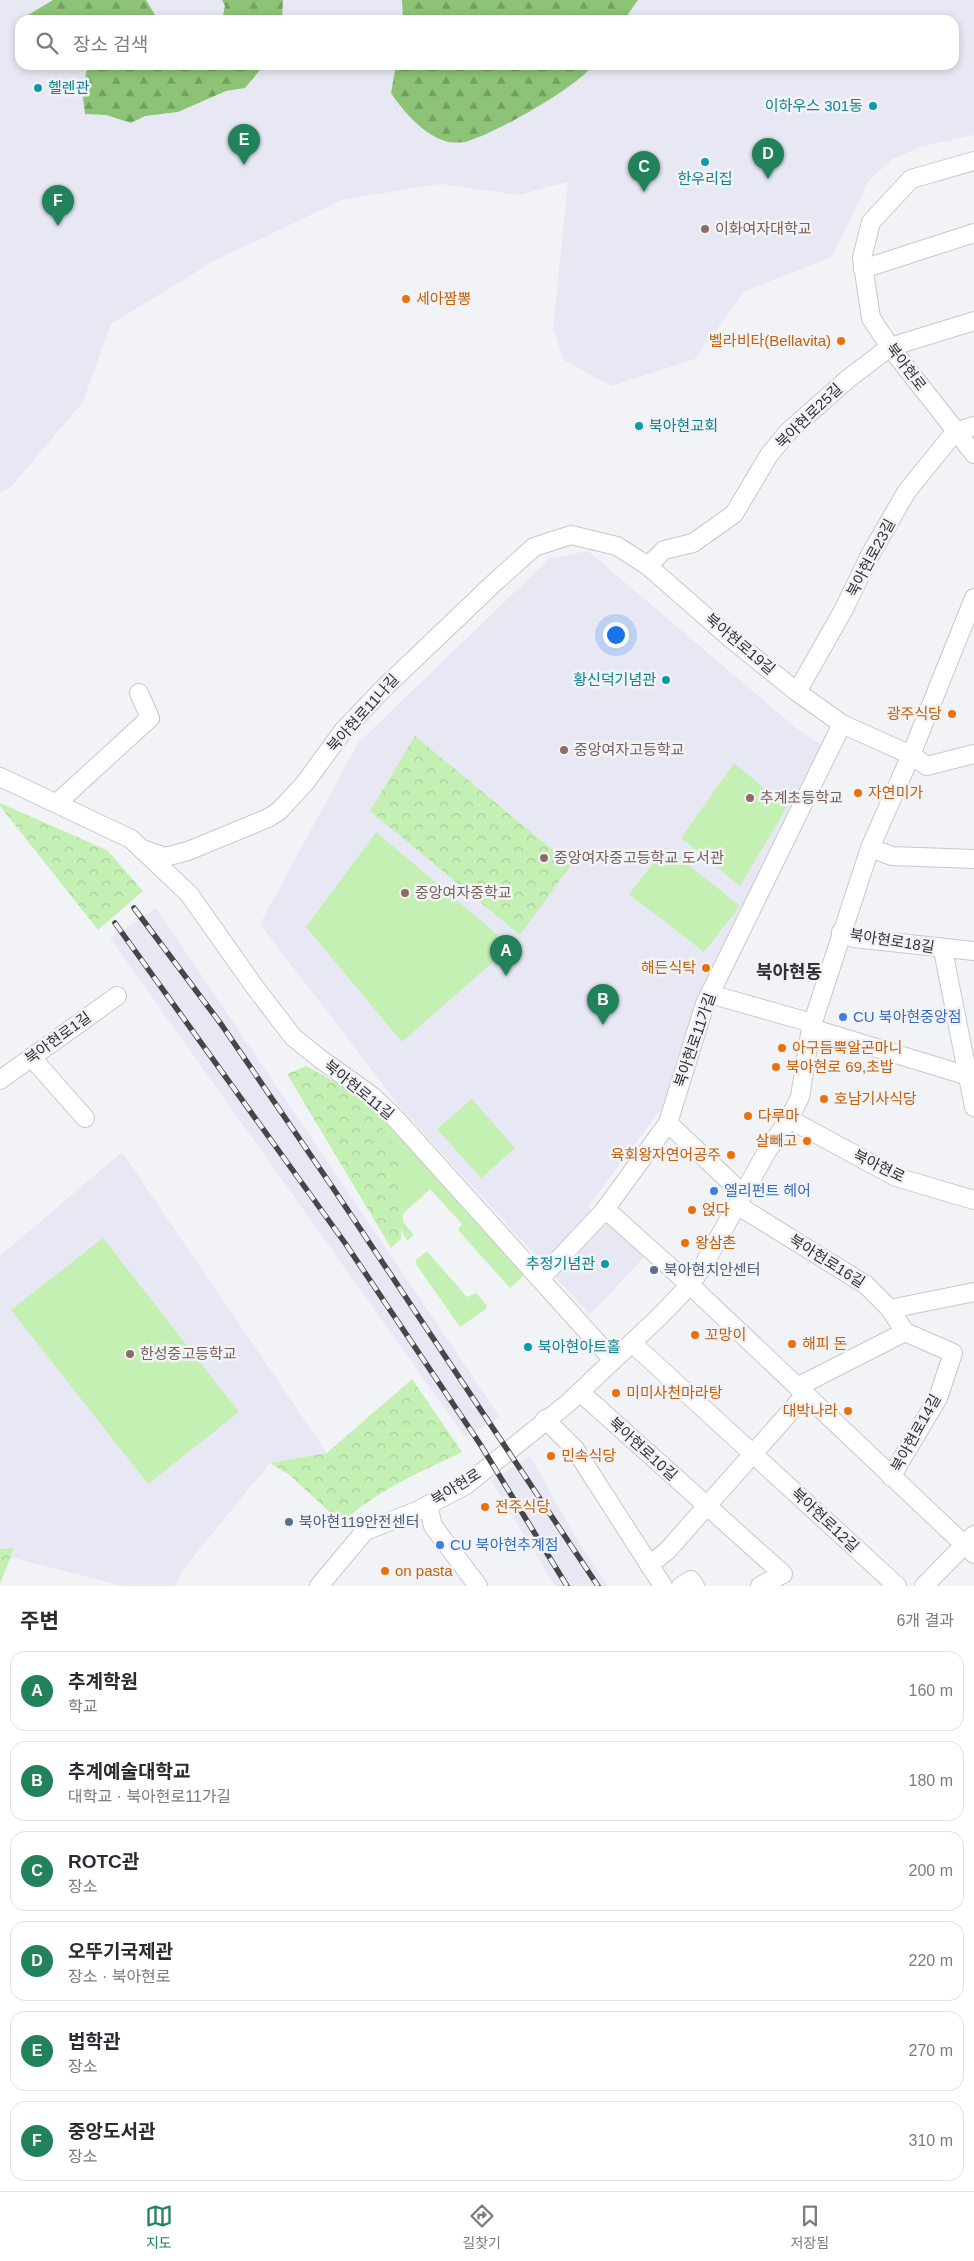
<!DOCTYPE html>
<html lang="ko">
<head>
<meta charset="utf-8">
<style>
	body { margin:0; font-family:Arial,"Noto Sans KR",sans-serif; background:#f7f7f7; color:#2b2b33 }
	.you { position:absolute; left:615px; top:634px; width:18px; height:18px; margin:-12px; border:4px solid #fff; border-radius:50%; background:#1a73e8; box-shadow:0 0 0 8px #1a73e833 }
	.badge { display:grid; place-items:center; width:32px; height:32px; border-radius:50%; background:#21825b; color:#fff; font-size:16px; font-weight:700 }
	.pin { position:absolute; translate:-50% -41px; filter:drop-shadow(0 1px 2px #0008) }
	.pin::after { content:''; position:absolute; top:26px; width:18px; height:15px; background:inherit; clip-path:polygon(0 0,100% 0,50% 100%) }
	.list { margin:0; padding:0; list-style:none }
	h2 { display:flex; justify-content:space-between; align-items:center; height:65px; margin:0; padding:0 20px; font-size:21px }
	h2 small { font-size:16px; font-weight:400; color:#7c7c81 }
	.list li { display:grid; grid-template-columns:32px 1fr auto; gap:15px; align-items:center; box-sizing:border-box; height:80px; margin:0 10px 10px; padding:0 10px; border:1px solid #e1e1e2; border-radius:15px }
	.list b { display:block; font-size:19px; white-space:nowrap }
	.list p { margin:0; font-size:16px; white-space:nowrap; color:#7c7c81 }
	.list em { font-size:16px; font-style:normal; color:#7c7c81 }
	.icon { flex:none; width:28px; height:28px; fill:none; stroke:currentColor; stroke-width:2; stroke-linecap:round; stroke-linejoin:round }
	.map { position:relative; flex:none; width:974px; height:1586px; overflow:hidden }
	.search { position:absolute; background:#fff; box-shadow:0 2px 8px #0003; left:15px; right:15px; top:15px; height:55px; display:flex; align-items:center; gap:12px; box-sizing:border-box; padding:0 18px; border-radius:15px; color:#7c7c81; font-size:19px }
	.sheet { height:605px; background:#fff }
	nav { display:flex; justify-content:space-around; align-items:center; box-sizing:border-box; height:70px; border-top:1px solid #e1e1e2; background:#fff; font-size:14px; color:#7c7c81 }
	nav a { display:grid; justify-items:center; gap:2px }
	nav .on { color:#21825b }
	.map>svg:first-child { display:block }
	.built { fill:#e8e8f4 }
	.grass { fill:#c5f0b4 }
	.forest { fill:url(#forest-firs) }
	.park { fill:url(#park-crowns) }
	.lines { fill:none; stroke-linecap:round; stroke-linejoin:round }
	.minor-casing { stroke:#c8c8cc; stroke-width:20 }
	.minor { stroke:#fff; stroke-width:18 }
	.rail-casing { stroke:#464647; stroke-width:5.5 }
	.rail { stroke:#f2f3f7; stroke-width:4; stroke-dasharray:11; stroke-linecap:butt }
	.culture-dot { fill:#0f9aa8; stroke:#f2f3f7; stroke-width:2 }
	.education-dot { fill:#8d6e63; stroke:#f2f3f7; stroke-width:2 }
	.food-dot { fill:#e8710a; stroke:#f2f3f7; stroke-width:2 }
	.shop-dot { fill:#3f7fe0; stroke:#f2f3f7; stroke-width:2 }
	.service-dot { fill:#5c6f8a; stroke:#f2f3f7; stroke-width:2 }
	.labels { text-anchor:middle; stroke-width:5; stroke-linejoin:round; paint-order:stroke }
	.culture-label { font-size:15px; fill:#0d838f; stroke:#f2f3f7; text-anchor:start }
	.education-label { font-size:15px; fill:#785e54; stroke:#f2f3f7; text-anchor:start }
	.food-label { font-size:15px; fill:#c56008; stroke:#f2f3f7; text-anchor:start }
	.street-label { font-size:15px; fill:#313132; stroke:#f2f3f7 }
	.shop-label { font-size:15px; fill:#366cbe; stroke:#f2f3f7; text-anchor:start }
	.service-label { font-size:15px; fill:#4e5e75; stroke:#f2f3f7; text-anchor:start }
	.quarter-label { font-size:18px; font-weight:bold; fill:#313132; stroke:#f2f3f7 }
</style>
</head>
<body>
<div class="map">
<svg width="974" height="1586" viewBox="0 0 974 1586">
	<defs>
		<pattern id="forest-firs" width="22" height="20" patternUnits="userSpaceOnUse" patternTransform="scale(1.25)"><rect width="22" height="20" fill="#8cc376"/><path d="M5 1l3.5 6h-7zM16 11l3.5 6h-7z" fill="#739f61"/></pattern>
		<pattern id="park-crowns" width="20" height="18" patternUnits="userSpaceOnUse" patternTransform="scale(1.25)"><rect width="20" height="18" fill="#c5f0b4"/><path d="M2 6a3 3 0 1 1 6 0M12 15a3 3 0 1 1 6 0" fill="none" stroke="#aace9b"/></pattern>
	</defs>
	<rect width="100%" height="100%" fill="#f2f3f7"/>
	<g class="built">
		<polygon points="0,0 53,0 28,15 28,20 20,20 20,65 88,65 82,90 85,114 106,115 131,123 145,116 178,112 226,91 245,88 264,65 396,65 391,93 424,129 446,141 467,141 527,114 566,87 593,65 954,65 954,20 624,20 638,0 974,0 974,135 920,147 891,160 868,182 832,257 745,291 695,359 611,386 564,360 553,329 568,182 518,195 440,184 342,200 214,261 111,324 83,402 11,487 0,493"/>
		<polygon points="146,0 222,0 225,6 222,20 158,20"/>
		<polygon points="283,0 402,0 403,20 282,20"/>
		<polygon points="588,551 795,727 821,745 688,1028 664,1105 588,1207 646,1255 590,1315 400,1107 260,924 358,743 550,558"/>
		<polygon points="156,908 500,1417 465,1437 110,938"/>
		<polygon points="122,1152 327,1453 270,1463 188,1563 174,1586 122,1586 11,1557 14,1548 0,1550 0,1256"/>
		<polygon points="530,1456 575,1536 608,1586 555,1586 491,1481"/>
	</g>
	<g class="grass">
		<polygon points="734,763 787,807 740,886 681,838"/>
		<polygon points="376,832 511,946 402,1042 306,927"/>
		<polygon points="666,847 740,906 704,952 629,894"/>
		<polygon points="364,1098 525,1274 510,1288 458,1230 462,1224 430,1189 403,1214 403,1222 414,1235 407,1241 396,1219"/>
		<polygon points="472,1099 515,1148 481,1178 437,1129"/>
		<polygon points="103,1238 239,1412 148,1484 11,1310"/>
		<polygon points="427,1251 467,1297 476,1293 487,1306 486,1309 460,1327 416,1264 416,1260"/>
	</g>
	<g class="forest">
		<polygon points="53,0 146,0 158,20 28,20 28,15"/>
		<polygon points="222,0 283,0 282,20 222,20 225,6"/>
		<polygon points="402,0 638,0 624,20 403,20"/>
		<polygon points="88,65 264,65 245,88 226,91 178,112 145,116 131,123 106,115 85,114 82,90"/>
		<path d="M 396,65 L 593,65 C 576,88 496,133 468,141 C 463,143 451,143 445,141 C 423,134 403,111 391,93 Z"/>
	</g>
	<g class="park">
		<polygon points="415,736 571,865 520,935 370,811"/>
		<polygon points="0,803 107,850 143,891 98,930 0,806"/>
		<polygon points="306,1066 364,1098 401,1159 401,1239 391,1248 287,1074"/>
		<path d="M 412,1379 L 462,1452 C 418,1473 378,1490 341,1523 L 291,1476 L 270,1463 L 327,1453 Z"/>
		<polygon points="14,1548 0,1584 0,1549"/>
	</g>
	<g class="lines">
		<g class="minor-casing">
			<g id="minor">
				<polyline points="974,161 911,179 871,222 862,258 871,318 890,347 974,454"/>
				<polyline points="863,269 974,233"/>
				<polyline points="955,432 974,426"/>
				<polyline points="648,566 664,550 693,543 734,514 769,455 788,432 849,378 890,347 974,321"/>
				<polyline points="797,692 844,609 870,555 907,491 955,432"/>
				<polyline points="0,777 131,839 189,894 254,986 293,1037 319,1058 372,1096 395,1118 613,1360"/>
				<polyline points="57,803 150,718 139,693"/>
				<polyline points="870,848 892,856 974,859"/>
				<polyline points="142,849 165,857 188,851 268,818 279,811 305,783 343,731 384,688 494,583 534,547 571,535 617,546 648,566 729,637 797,692 842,724 911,755 927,766 974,754"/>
				<polyline points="841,932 854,938 974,951"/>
				<polyline points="943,950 974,1107"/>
				<polyline points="710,994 812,1023"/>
				<polyline points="811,1028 968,1076 974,1076"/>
				<polyline points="32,1058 85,1118"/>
				<polyline points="0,1080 117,996"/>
				<polyline points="789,1119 896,1177 974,1200"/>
				<polyline points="668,1123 743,1194"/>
				<polyline points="737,1205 866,1285 890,1309 974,1292"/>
				<polyline points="603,1212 612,1215 690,1285 974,1554"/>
				<polyline points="540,1279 603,1212 668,1123 705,1004 842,724"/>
				<polyline points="890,1309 905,1332 953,1353 938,1398 891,1477"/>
				<polyline points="632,1343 897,1586"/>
				<polyline points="797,1387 905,1332"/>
				<polyline points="580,1392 783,1574 760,1586"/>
				<polyline points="545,1419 575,1449 663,1586"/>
				<polyline points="428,1505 433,1526 478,1586"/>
				<polyline points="649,1565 667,1551 805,1395"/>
				<polyline points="319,1586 365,1531 417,1511 466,1485 567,1404 658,1318 690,1285 703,1266 766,1153 789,1119 800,1097 811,1028 870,848 911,755 974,598"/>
				<polyline points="681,1586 691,1580 695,1586"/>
				<polyline points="924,1586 974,1535"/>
			</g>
		</g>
		<use href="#minor" class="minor"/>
		<g class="rail-casing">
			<g id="rail">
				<polyline points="134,908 221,1024 331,1185 598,1586"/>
				<polyline points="115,923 345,1243 480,1444 567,1586"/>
			</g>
		</g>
		<use href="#rail" class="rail"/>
	</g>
	<g class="culture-dot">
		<circle cx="38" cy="88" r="5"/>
		<circle cx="873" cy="106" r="5"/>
		<circle cx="705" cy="162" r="5"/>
		<circle cx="639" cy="426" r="5"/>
		<circle cx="666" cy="680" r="5"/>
		<circle cx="605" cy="1264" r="5"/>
		<circle cx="528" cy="1347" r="5"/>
	</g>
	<g class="education-dot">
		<circle cx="705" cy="229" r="5"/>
		<circle cx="564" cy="750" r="5"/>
		<circle cx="750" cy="798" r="5"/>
		<circle cx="544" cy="858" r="5"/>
		<circle cx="405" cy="893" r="5"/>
		<circle cx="130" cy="1354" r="5"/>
	</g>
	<g class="food-dot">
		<circle cx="406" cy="299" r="5"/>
		<circle cx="841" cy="341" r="5"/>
		<circle cx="952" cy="714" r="5"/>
		<circle cx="858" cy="793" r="5"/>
		<circle cx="706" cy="968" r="5"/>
		<circle cx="782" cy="1048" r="5"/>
		<circle cx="776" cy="1067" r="5"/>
		<circle cx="824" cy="1099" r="5"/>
		<circle cx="748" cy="1116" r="5"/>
		<circle cx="807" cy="1141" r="5"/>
		<circle cx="731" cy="1155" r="5"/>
		<circle cx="692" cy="1210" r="5"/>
		<circle cx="685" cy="1243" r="5"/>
		<circle cx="695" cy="1335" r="5"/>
		<circle cx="792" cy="1344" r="5"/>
		<circle cx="616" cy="1393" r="5"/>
		<circle cx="848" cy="1411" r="5"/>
		<circle cx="551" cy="1456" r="5"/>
		<circle cx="485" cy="1507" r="5"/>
		<circle cx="385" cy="1571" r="5"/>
	</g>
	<g class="shop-dot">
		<circle cx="843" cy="1017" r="5"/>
		<circle cx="714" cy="1191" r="5"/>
		<circle cx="440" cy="1545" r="5"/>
	</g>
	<g class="service-dot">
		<circle cx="654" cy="1270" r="5"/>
		<circle cx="289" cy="1522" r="5"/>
	</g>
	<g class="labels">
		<g class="culture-label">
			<text x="48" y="93">헬렌관</text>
			<text x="863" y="111" text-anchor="end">이하우스 301동</text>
			<text x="705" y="184" text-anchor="middle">한우리집</text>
			<text x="649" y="431">북아현교회</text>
			<text x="656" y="685" text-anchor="end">황신덕기념관</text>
			<text x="595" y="1269" text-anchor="end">추정기념관</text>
			<text x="538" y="1352">북아현아트홀</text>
		</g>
		<g class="education-label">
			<text x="715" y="234">이화여자대학교</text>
			<text x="574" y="755">중앙여자고등학교</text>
			<text x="760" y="803">추계초등학교</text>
			<text x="554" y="863">중앙여자중고등학교 도서관</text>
			<text x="415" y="898">중앙여자중학교</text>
			<text x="140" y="1359">한성중고등학교</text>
		</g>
		<g class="food-label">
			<text x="416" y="304">세아짬뽕</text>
			<text x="831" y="346" text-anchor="end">벨라비타(Bellavita)</text>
			<text x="942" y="719" text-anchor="end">광주식당</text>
			<text x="868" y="798">자연미가</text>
			<text x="696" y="973" text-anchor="end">해든식탁</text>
			<text x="792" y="1053">아구듬뿍알곤마니</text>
			<text x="786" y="1072">북아현로 69,초밥</text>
			<text x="834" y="1104">호남기사식당</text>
			<text x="758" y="1121">다루마</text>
			<text x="797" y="1146" text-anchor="end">살빼고</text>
			<text x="721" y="1160" text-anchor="end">육회왕자연어공주</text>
			<text x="702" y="1215">얹다</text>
			<text x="695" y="1248">왕삼촌</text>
			<text x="705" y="1340">꼬망이</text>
			<text x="802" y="1349">해피 돈</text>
			<text x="626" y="1398">미미사천마라탕</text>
			<text x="838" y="1416" text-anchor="end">대박나라</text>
			<text x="561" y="1461">민속식당</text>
			<text x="495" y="1512">전주식당</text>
			<text x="395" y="1576">on pasta</text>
		</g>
		<g class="street-label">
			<text transform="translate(906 367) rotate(53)" y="5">북아현로</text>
			<text transform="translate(809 416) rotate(-44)" y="5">북아현로25길</text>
			<text transform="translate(871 558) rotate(-62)" y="5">북아현로23길</text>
			<text transform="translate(740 644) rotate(40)" y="5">북아현로19길</text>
			<text transform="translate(363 713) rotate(-48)" y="5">북아현로11나길</text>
			<text transform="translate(892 941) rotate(9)" y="5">북아현로18길</text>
			<text transform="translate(58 1038) rotate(-36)" y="5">북아현로1길</text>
			<text transform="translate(695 1040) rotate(-71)" y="5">북아현로11가길</text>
			<text transform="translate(359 1090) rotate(39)" y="5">북아현로11길</text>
			<text transform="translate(879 1166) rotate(26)" y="5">북아현로</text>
			<text transform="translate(827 1261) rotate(32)" y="5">북아현로16길</text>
			<text transform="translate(916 1433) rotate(-61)" y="5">북아현로14길</text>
			<text transform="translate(643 1449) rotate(42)" y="5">북아현로10길</text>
			<text transform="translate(456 1487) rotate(-32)" y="5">북아현로</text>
			<text transform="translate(825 1520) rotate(43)" y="5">북아현로12길</text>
		</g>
		<g class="shop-label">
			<text x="853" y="1022">CU 북아현중앙점</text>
			<text x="724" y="1196">엘리펀트 헤어</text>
			<text x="450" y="1550">CU 북아현추계점</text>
		</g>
		<g class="service-label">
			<text x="664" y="1275">북아현치안센터</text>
			<text x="299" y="1527">북아현119안전센터</text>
		</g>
		<g class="quarter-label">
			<text x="789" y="978">북아현동</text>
		</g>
	</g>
</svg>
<div class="you"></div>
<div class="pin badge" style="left:506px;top:976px">A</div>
<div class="pin badge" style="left:603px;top:1025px">B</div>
<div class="pin badge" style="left:644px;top:192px">C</div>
<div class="pin badge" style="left:768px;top:179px">D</div>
<div class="pin badge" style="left:244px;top:165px">E</div>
<div class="pin badge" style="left:58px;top:226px">F</div>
<div class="search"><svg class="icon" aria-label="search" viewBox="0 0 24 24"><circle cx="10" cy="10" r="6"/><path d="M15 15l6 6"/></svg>장소 검색</div>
</div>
<section class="sheet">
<h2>주변<small>6개 결과</small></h2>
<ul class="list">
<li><span class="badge">A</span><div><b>추계학원</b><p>학교</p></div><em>160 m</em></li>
<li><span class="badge">B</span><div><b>추계예술대학교</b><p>대학교 · 북아현로11가길</p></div><em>180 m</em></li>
<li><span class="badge">C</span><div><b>ROTC관</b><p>장소</p></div><em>200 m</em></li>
<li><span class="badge">D</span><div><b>오뚜기국제관</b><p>장소 · 북아현로</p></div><em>220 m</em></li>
<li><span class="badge">E</span><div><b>법학관</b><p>장소</p></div><em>270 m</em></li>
<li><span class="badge">F</span><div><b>중앙도서관</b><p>장소</p></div><em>310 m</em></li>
</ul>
</section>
<nav>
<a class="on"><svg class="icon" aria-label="map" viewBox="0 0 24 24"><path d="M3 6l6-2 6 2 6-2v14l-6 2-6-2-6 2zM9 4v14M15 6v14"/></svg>지도</a>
<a><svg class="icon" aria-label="directions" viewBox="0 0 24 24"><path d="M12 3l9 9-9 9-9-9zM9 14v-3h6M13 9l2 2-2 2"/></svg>길찾기</a>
<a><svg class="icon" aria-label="saved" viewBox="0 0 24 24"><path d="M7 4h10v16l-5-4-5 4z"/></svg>저장됨</a>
</nav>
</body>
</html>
